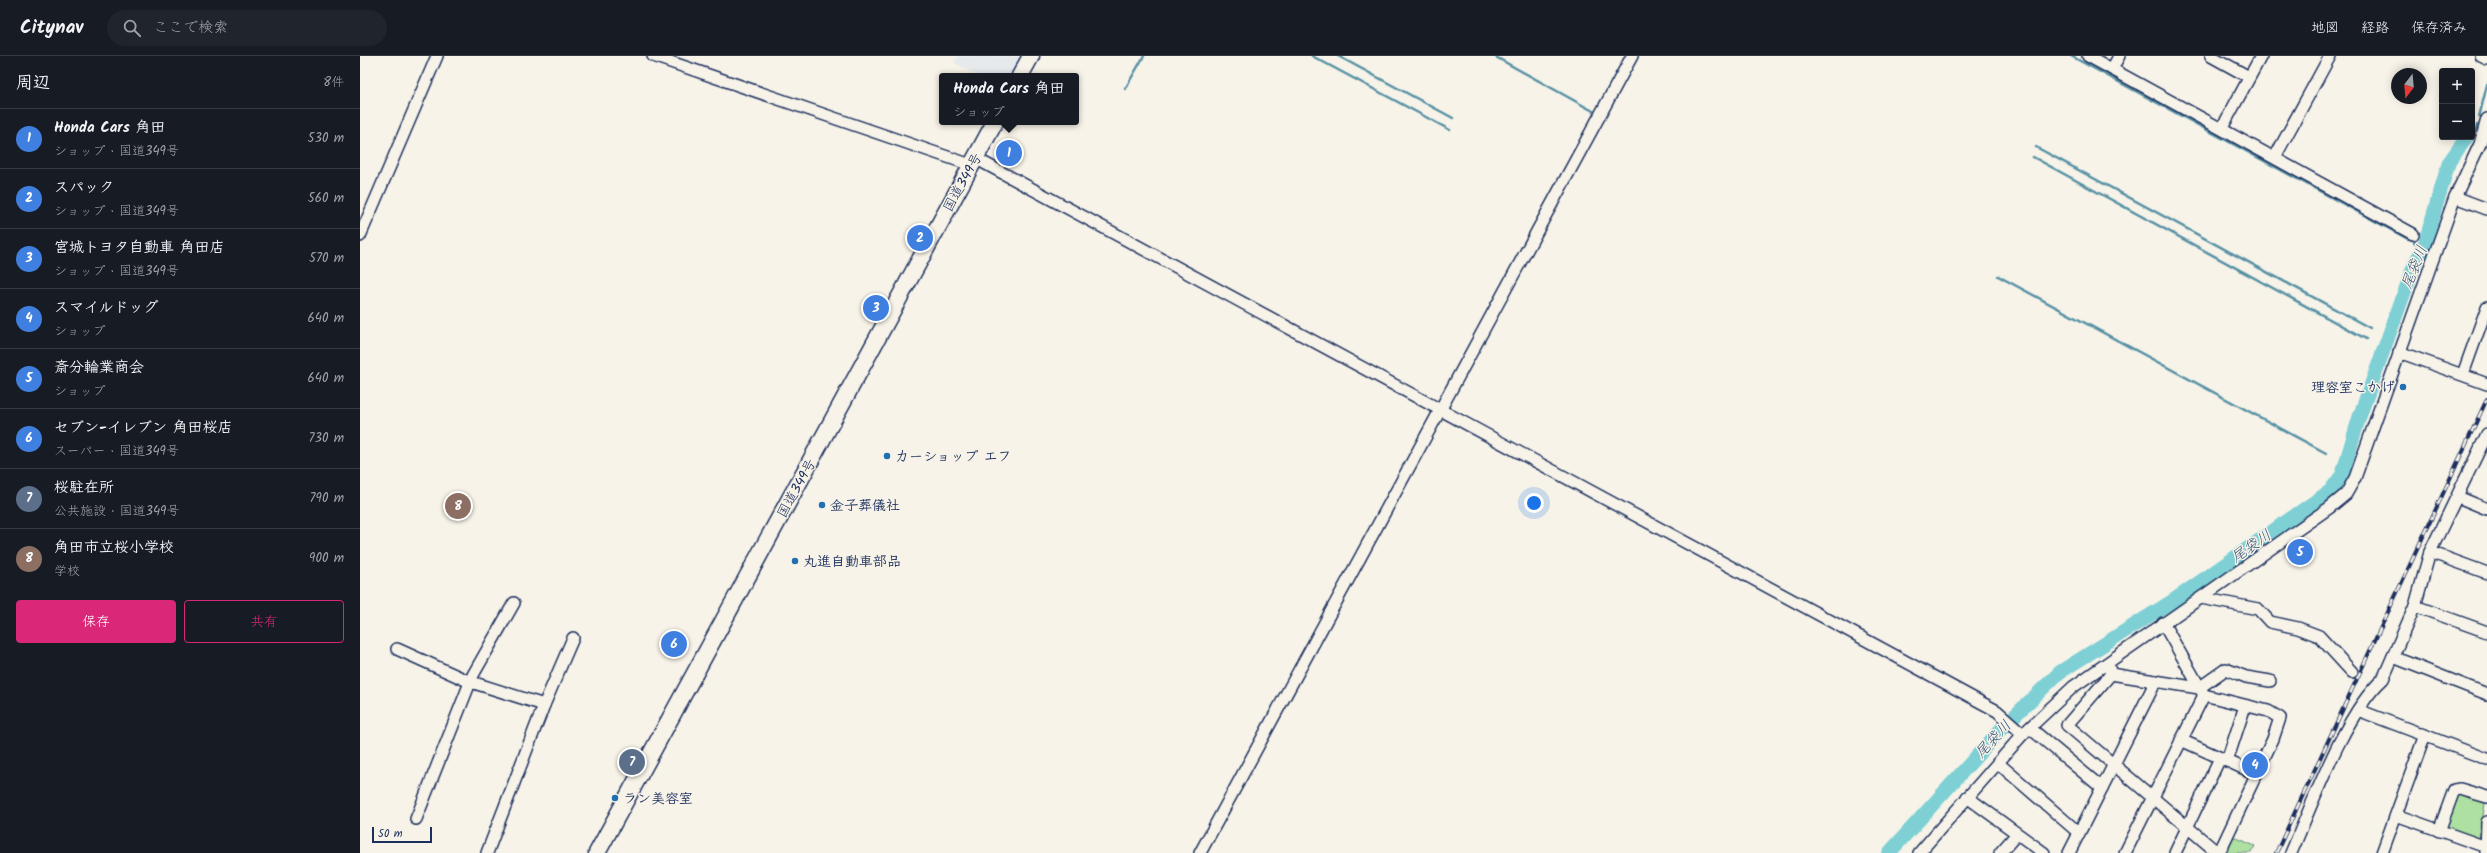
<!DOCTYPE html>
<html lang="ja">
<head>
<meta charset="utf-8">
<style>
	body { margin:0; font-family:Kalam,"Klee One",sans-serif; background:#20242c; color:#f1f3f6 }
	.controls { position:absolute; right:12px; top:12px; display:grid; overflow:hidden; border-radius:4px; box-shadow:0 2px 10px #0003 }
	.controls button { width:36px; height:36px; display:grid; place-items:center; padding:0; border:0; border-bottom:1px solid #363941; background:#171b24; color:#f1f3f6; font:20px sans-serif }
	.compass { position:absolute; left:2031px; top:12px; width:36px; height:36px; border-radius:50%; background:#171b24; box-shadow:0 2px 10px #0003; rotate:196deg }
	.scale { position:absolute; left:12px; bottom:10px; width:60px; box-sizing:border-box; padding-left:4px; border:2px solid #1b2f5e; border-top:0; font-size:11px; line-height:14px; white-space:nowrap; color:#1b2f5e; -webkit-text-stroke:3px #f7f3e8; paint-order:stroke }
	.you { position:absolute; left:1174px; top:447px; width:14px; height:14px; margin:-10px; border:3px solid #fff; border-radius:50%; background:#1a73e8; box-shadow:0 0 0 6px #1a73e833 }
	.badge { display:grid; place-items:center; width:26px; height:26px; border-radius:50%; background:#db2777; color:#fff; font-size:13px; font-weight:700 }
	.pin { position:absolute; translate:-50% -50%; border:2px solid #fff; box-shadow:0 1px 4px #0006 }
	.popup { position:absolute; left:579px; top:17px; width:140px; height:52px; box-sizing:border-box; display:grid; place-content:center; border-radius:4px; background:#171b24; filter:drop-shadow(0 1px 3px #0005); font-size:13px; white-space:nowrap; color:#9ea1a6 }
	.popup b { font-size:15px; color:#f1f3f6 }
	.popup::after { content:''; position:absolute; left:50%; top:100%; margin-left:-8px; border:8px solid transparent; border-top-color:#171b24 }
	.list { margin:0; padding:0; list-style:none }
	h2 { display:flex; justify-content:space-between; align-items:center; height:52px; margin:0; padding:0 16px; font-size:17px }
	h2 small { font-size:13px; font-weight:400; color:#9ea1a6 }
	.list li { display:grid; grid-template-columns:26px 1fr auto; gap:12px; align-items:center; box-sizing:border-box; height:60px; padding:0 16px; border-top:1px solid #363941 }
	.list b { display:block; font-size:15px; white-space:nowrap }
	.list p { margin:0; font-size:13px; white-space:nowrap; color:#9ea1a6 }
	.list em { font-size:13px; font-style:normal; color:#9ea1a6 }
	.actions { display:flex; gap:8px; padding:12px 16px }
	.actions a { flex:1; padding:9px 0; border:1px solid #db2777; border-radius:4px; text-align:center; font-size:14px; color:#db2777 }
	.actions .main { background:#db2777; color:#fff }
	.icon { flex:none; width:22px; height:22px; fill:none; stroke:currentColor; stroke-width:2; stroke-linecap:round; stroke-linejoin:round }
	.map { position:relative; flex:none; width:2127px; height:797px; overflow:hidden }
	header { display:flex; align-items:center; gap:24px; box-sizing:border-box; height:56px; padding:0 20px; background:#171b24; border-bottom:1px solid #363941 }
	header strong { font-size:19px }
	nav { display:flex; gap:22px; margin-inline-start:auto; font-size:14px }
	.search { width:280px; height:36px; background:#20242c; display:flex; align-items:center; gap:10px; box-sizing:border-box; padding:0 14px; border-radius:22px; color:#9ea1a6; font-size:15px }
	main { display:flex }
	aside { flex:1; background:#171b24 }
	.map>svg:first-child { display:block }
	.built { fill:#e7eaed }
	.green { fill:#ade0a1; stroke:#648880 }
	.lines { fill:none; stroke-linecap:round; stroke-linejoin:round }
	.stream { stroke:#5690a5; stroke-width:2.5 }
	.river { stroke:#7ed0d5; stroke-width:14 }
	.minor-casing { stroke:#1b2f5e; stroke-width:14 }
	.highway-casing { stroke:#1b2f5e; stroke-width:19 }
	.minor { stroke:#f7f3e8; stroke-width:11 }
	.highway { stroke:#f7f3e8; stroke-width:16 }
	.rail-casing { stroke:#1b2f5e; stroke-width:4 }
	.rail { stroke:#f7f3e8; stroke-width:2.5; stroke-dasharray:8; stroke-linecap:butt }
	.poi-dot { fill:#1f6fb2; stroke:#f7f3e8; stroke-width:1.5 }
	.labels { text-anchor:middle; stroke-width:3; stroke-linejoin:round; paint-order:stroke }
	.street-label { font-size:14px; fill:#1b2f5e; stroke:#f7f3e8 }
	.poi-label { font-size:14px; font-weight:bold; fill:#1b2f5e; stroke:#f7f3e8; text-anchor:start }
	.water-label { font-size:15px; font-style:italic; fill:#34577c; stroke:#f7f3e8 }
</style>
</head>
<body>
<header>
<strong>Citynav</strong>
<div class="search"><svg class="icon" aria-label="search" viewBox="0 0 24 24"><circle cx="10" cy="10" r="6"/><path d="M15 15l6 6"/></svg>ここで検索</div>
<nav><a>地図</a><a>経路</a><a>保存済み</a></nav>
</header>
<main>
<aside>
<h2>周辺<small>8件</small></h2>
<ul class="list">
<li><span class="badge" style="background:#3f7fe0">1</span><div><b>Honda Cars 角田</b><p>ショップ · 国道349号</p></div><em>530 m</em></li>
<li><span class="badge" style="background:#3f7fe0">2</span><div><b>スパック</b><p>ショップ · 国道349号</p></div><em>560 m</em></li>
<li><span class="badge" style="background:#3f7fe0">3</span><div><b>宮城トヨタ自動車 角田店</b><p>ショップ · 国道349号</p></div><em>570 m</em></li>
<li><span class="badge" style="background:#3f7fe0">4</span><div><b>スマイルドッグ</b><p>ショップ</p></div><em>640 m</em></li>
<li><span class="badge" style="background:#3f7fe0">5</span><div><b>斎分輪業商会</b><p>ショップ</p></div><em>640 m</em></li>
<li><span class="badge" style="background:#3f7fe0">6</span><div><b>セブン-イレブン 角田桜店</b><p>スーパー · 国道349号</p></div><em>730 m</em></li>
<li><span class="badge" style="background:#5c6f8a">7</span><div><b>桜駐在所</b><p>公共施設 · 国道349号</p></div><em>790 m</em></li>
<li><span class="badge" style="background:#8d6e63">8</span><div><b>角田市立桜小学校</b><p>学校</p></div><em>900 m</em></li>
</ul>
<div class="actions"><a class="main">保存</a><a>共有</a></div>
</aside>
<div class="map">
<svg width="2127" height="797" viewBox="0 0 2127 797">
	<rect width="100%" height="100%" fill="#f7f3e8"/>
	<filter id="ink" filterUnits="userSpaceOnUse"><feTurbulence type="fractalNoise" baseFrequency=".025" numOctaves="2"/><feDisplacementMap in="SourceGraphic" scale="8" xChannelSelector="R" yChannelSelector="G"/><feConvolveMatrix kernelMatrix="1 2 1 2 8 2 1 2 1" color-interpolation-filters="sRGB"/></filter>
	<g filter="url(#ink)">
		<polygon class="built" points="598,0 661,0 650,20 618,20 594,7"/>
		<g class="green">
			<polygon points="2095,737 2123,743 2125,748 2119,783 2088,772 2085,767"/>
			<polygon points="1870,779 1895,790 1891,797 1862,797"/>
		</g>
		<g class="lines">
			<g class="stream">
				<polyline points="952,0 1090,74"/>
				<polyline points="978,0 1093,62"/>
				<polyline points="1134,0 1233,55"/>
				<polyline points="1711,0 2048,183"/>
				<polyline points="765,33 784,0"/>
				<polyline points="2119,61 2127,29"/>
				<polyline points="2115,76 2117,69"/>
				<polyline points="1676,91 2010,272"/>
				<polyline points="1673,101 2006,283"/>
				<polyline points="2054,186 2064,190"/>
				<polyline points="1638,220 1966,397"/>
			</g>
			<polyline class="river" points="1529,797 1644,670 1700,616 1811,546 1970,435 1982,419 1999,362 2055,207 2064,190 2089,106 2107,81"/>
			<g class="minor-casing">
				<g id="minor">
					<polyline points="293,0 611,109"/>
					<polyline points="1728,0 2053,178"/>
					<polyline points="1851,0 1889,21"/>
					<polyline points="2121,0 2127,3"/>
					<polyline points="1752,13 1759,0"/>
					<polyline points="1862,72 1901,0"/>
					<polyline points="1915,101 1970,0"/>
					<polyline points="615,102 1637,655 1663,678"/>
					<polyline points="2095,141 2127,153"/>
					<polyline points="0,180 77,0"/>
					<polyline points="2039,296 2127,328"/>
					<polyline points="2103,318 2127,251"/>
					<polyline points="2098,441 2127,453"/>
					<polyline points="2070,496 2127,517"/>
					<polyline points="1841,542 1898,553 1910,566 1938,572 1959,580 1992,616"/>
					<polyline points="2055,550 2127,576"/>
					<polyline points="1803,567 1844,639 1908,655 1920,662 1913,683 1859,797"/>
					<polyline points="37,593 108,625 184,649"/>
					<polyline points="2033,601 2127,638"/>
					<polyline points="1749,612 1751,618 1839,632 1866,613 1886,621 1910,625"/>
					<polyline points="1751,618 1707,669 1858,797"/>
					<polyline points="1998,654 2127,703"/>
					<polyline points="1670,672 1742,732"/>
					<polyline points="1821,684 1896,718"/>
					<polyline points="1867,705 1885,650"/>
					<polyline points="1638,707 1719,777"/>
					<polyline points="1607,741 1684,797"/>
					<polyline points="2036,759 2126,791"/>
					<polyline points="56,763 113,619 154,547"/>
					<polyline points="2079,775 2094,734 2100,733 2127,741"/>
					<polyline points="127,797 184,649 213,582"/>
					<polyline points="840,797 1272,0"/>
					<polyline points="1559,797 1663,678 1713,631 1969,452 1986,438 1995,422 2095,141 2120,88 2127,63"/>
					<polyline points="1640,797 1656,779"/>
					<polyline points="1709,797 1796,625"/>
					<polyline points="1765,797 1844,639"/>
					<polyline points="1815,797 1860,702"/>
					<path d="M 1931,797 C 1953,747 1984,658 2023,623 L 2055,550 L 2070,496 L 2127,378"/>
					<polyline points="2022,797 2065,679"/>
					<polyline points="2126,797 2127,766"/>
				</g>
			</g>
			<g class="highway-casing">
				<g id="highway">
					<polyline points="660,20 671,0"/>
					<polyline points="237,797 635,66"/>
				</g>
			</g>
			<use href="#minor" class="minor"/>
			<use href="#highway" class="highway"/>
			<g class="rail-casing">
				<polyline id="rail" points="1916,797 2127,343"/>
			</g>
			<use href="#rail" class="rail"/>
		</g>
	</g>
	<g class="poi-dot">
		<circle cx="2043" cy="331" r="4"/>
		<circle cx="527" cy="400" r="4"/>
		<circle cx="462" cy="449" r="4"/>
		<circle cx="435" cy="505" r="4"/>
		<circle cx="255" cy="742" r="4"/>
	</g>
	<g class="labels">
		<g class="street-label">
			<text transform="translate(602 126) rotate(-61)" y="5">国道349号</text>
			<text transform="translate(436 432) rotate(-61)" y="5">国道349号</text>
		</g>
		<g class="poi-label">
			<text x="2035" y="336" text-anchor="end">理容室こかげ</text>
			<text x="535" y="405">カーショップ エフ</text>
			<text x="470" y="454">金子葬儀社</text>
			<text x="443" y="510">丸進自動車部品</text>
			<text x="263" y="747">ラン美容室</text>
		</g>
		<g class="water-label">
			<text transform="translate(2054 211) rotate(-68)" y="5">尾袋川</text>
			<text transform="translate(1891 490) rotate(-35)" y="5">尾袋川</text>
			<text transform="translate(1633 683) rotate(-47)" y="5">尾袋川</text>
		</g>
	</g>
</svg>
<div class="controls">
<button>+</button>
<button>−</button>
</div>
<svg class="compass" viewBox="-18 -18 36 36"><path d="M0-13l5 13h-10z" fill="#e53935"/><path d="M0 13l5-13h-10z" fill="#9ea1a6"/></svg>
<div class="scale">50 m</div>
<div class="you"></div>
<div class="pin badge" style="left:649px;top:97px;background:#3f7fe0">1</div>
<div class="popup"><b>Honda Cars 角田</b>ショップ</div>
<div class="pin badge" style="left:560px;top:182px;background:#3f7fe0">2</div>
<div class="pin badge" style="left:516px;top:252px;background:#3f7fe0">3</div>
<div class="pin badge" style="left:1895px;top:709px;background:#3f7fe0">4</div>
<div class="pin badge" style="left:1940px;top:496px;background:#3f7fe0">5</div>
<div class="pin badge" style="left:314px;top:588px;background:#3f7fe0">6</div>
<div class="pin badge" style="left:272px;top:706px;background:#5c6f8a">7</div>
<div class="pin badge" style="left:98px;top:450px;background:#8d6e63">8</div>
</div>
</main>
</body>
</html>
